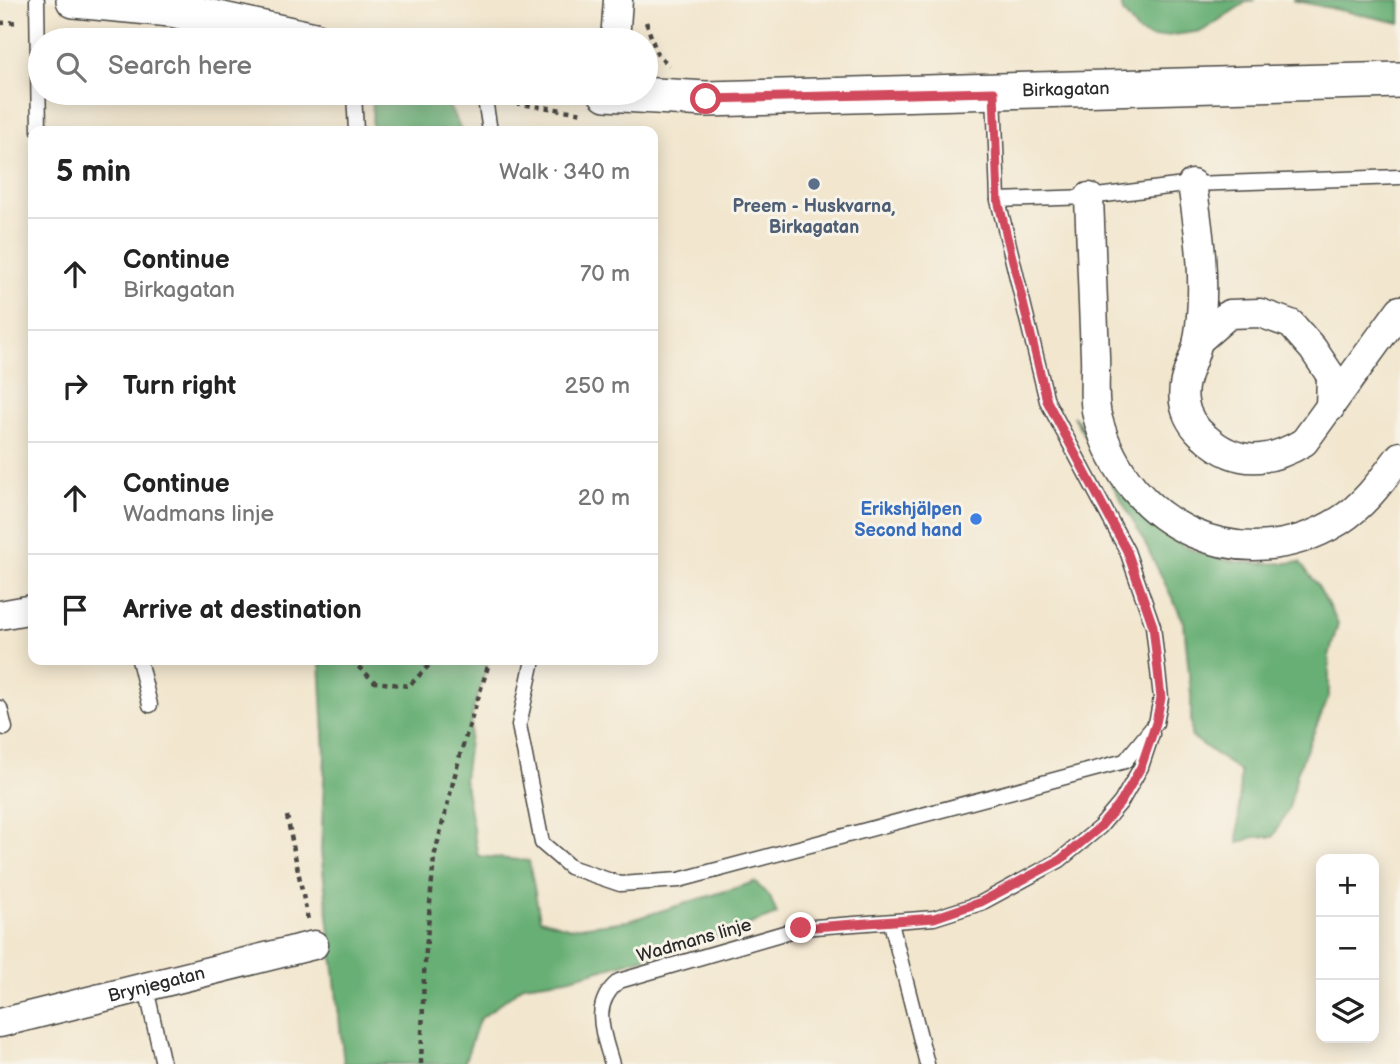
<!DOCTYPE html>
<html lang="en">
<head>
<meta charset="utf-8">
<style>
	body { margin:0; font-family:"Balsamiq Sans",sans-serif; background:#f6f6f6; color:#222 }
	.controls { position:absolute; right:21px; bottom:21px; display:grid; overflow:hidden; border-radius:14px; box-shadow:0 4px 18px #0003 }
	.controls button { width:63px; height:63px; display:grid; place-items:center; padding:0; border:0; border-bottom:2px solid #e0e0e0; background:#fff; color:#222; font:35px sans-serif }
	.stop { position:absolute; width:21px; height:21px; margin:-16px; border:5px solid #d1495b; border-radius:50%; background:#fff }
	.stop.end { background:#d1495b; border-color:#fff; box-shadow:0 2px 7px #0008 }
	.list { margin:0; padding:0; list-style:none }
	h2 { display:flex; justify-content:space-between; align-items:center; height:91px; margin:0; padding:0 28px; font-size:30px }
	h2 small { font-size:23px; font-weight:400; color:#767676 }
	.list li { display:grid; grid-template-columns:46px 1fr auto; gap:21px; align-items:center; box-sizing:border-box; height:112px; padding:0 28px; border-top:2px solid #e0e0e0 }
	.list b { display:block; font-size:26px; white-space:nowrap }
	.list p { margin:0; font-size:23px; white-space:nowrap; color:#767676 }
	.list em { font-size:23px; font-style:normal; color:#767676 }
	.icon { flex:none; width:38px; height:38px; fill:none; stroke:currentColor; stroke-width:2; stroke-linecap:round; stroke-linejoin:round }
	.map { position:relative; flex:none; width:1400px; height:1064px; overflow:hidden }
	.search { position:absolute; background:#fff; box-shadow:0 4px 18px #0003; left:28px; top:28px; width:630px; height:77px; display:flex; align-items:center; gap:18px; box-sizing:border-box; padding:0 24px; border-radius:38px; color:#767676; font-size:26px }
	.panel { position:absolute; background:#fff; box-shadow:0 4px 18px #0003; left:28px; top:126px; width:630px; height:539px; border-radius:14px }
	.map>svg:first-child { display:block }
	.forest { fill:#68af75; stroke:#4a6d50; stroke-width:2 }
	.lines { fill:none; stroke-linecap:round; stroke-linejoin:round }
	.service-casing { stroke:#494743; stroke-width:17 }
	.minor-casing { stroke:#494743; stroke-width:31 }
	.tertiary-casing { stroke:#494743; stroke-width:38 }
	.path { stroke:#494743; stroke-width:4.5; stroke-dasharray:5 5; stroke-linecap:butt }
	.service { stroke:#fff; stroke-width:14 }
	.minor { stroke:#fff; stroke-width:28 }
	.tertiary { stroke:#fff; stroke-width:35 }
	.route { stroke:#d1495b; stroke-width:9 }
	.service-dot { fill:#5c6f8a; stroke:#f7f3e8; stroke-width:2.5 }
	.shop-dot { fill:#3f7fe0; stroke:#f7f3e8; stroke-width:2.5 }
	.labels { text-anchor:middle; stroke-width:6; stroke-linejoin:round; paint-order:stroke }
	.street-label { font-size:18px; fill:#2b2b2b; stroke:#f7f3e8 }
	.service-label { font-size:18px; font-weight:bold; fill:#4e5e75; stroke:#f7f3e8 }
	.shop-label { font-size:18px; font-weight:bold; fill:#366cbe; stroke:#f7f3e8; text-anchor:end }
</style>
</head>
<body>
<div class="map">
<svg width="1400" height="1064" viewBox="0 0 1400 1064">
	<rect width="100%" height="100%" fill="#f7f3e8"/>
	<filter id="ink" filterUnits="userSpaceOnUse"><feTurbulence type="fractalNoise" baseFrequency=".0143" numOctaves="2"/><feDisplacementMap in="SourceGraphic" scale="14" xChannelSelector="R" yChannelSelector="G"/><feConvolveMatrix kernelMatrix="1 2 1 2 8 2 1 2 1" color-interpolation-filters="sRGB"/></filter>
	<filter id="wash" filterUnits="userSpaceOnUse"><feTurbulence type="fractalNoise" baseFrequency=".00686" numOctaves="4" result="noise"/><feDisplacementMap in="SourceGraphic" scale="28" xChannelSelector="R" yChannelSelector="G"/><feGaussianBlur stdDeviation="1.57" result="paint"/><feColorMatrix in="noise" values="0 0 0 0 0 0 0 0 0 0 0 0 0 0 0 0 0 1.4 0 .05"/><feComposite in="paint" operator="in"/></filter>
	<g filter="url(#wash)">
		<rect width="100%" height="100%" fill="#f2e6ce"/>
		<g class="forest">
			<polygon points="1120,0 1255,0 1248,1 1202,31 1152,38 1139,33 1123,12"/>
			<polygon points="1292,0 1400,0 1400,23"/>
			<polygon points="373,93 405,93 446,101 462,131 372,131"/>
			<path d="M 1073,416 C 1092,436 1102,461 1117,484 C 1164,553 1220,569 1300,562 L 1318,586 L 1338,623 L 1329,656 L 1329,696 L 1298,770 L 1289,808 L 1273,837 L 1254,837 L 1238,843 L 1240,772 L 1191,736 L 1191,694 L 1184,622 L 1140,533 Z"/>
			<polygon points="320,660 489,660 473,710 464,779 478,856 529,861 540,919 571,928 628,921 755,882 770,897 777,914 709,940 567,979 524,985 479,1020 464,1064 344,1064 321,851 325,754"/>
		</g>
	</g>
	<g filter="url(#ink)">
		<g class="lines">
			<g class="service-casing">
				<g id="service">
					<polyline points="37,0 39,131"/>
					<polyline points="354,93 356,131"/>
					<polyline points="484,93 490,131"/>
					<polyline points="998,200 1089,197 1192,184 1400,177"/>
					<polyline points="139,660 150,705"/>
					<polyline points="533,660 519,725 542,843 570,867 620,884 679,880 1125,761 1156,723 1161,698 1153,626 1127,551 1047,401 998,200 994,92"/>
					<polyline points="0,708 5,728"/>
					<polyline points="891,923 927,1064"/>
					<polyline points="146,988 163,1064"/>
					<path d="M 612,1064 C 603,1032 590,1005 619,981 L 801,928 L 934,918 L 981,903 L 1060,860 L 1100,827 L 1121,802 L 1141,767 L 1152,734"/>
				</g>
			</g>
			<g class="minor-casing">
				<g id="minor">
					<polyline points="615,40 618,0"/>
					<path d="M 1192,184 C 1200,236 1207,287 1198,340 C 1195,361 1180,379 1184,402 C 1186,416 1195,429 1206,438 C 1237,466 1269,463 1304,442 L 1400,310"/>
					<path d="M 1089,197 C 1091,250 1093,303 1095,356 C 1096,375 1092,400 1098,419 C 1127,527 1241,581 1339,521 C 1364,506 1383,479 1400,456"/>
					<polyline points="1198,341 1229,314 1260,313 1291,324 1313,349 1331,376 1330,408"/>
					<polyline points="0,615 33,609"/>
					<path id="s1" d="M 0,1023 L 314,945"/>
				</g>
			</g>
			<g class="tertiary-casing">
				<g id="tertiary">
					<polyline points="74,0 171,9 315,40"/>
					<path id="s2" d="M 606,93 L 706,99 L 1400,80"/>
				</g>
			</g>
			<g class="path">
				<polyline points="646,22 657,54 669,65"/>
				<polyline points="0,23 19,22"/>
				<polyline points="506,102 584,113"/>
				<polyline points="351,660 375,682 409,686 434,660"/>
				<polyline points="287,816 308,920"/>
				<polyline points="421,1064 424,974 434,857 460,755 490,660"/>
			</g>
			<use href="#service" class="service"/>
			<use href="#minor" class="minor"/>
			<use href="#tertiary" class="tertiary"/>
		</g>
	</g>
	<g class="lines" filter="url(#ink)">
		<polyline class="route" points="706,99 994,92 998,200 1047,401 1127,551 1153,626 1161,698 1156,723 1141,767 1121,802 1100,827 1060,860 981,902 934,918 801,928"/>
	</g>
	<circle class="service-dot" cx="814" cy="184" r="7"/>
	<circle class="shop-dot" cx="976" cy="519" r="7"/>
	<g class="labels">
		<g class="street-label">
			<text dy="6" stroke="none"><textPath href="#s2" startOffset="460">Birkagatan</textPath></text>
			<text transform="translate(694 940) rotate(-16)" y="6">Wadmans linje</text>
			<text dy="6" stroke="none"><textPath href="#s1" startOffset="161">Brynjegatan</textPath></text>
		</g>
		<g class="service-label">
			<text x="814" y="212">Preem - Huskvarna,<tspan x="814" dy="21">Birkagatan</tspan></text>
		</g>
		<g class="shop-label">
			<text x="962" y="515">Erikshjälpen<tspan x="962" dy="21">Second hand</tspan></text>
		</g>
	</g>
</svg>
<div class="controls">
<button>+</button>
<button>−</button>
<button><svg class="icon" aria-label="layers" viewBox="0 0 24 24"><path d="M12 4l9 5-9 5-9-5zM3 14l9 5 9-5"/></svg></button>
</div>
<div class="stop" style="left:706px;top:99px"></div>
<div class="stop end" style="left:801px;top:928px"></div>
<div class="search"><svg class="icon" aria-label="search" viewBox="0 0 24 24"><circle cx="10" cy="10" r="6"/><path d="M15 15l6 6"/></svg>Search here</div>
<section class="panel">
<h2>5 min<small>Walk · 340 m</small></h2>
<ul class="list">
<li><svg class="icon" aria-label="ahead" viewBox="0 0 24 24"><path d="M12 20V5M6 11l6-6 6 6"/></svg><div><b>Continue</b><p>Birkagatan</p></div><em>70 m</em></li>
<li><svg class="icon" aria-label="right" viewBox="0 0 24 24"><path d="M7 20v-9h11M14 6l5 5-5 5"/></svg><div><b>Turn right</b></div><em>250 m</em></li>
<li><svg class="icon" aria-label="ahead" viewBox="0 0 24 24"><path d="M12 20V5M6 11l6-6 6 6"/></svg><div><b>Continue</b><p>Wadmans linje</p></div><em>20 m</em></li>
<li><svg class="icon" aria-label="arrive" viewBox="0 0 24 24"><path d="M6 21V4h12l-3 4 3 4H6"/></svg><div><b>Arrive at destination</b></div></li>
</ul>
</section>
</div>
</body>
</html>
